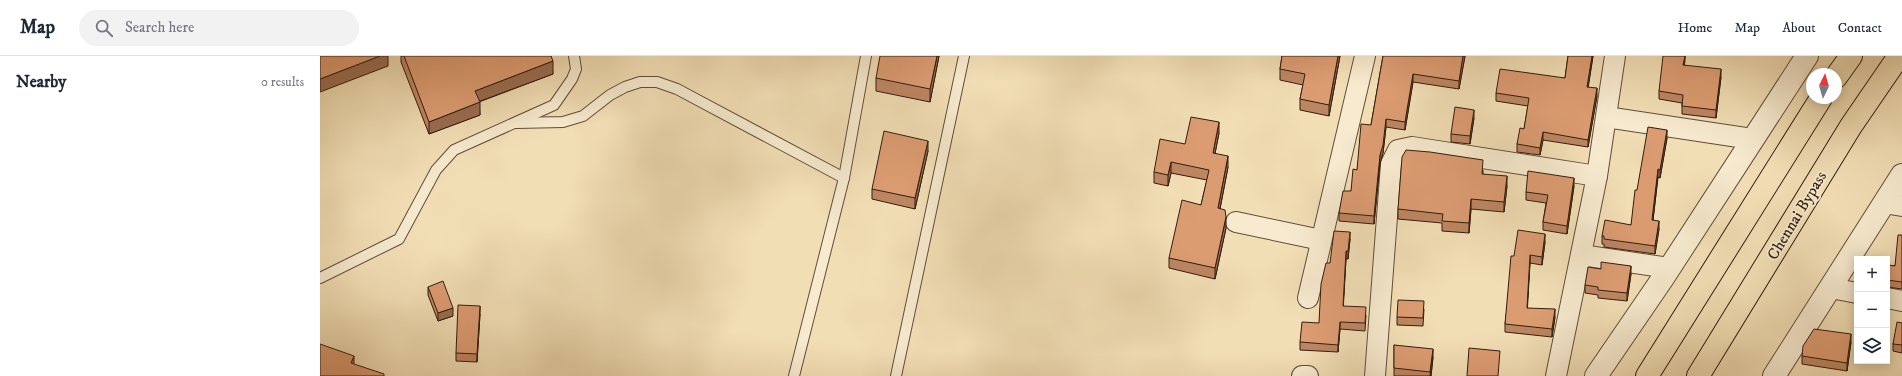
<!DOCTYPE html>
<html lang="en">
<head>
<meta charset="utf-8">
<style>
	body { margin:0; font-family:"IM FELL DW Pica",serif; background:#f2f2f3; color:#1f2937 }
	.controls { position:absolute; right:12px; bottom:12px; display:grid; overflow:hidden; border-radius:0px; box-shadow:0 2px 10px #0003 }
	.controls button { width:36px; height:36px; display:grid; place-items:center; padding:0; border:0; border-bottom:1px solid #e0e1e3; background:#fff; color:#1f2937; font:20px sans-serif }
	.compass { position:absolute; left:1486px; top:12px; width:36px; height:36px; border-radius:50%; background:#fff; box-shadow:0 2px 10px #0003; rotate:5deg }
	.list { margin:0; padding:0; list-style:none }
	h2 { display:flex; justify-content:space-between; align-items:center; height:52px; margin:0; padding:0 16px; font-size:17px }
	h2 small { font-size:13px; font-weight:400; color:#747a83 }
	.icon { flex:none; width:22px; height:22px; fill:none; stroke:currentColor; stroke-width:2; stroke-linecap:round; stroke-linejoin:round }
	.map { position:relative; flex:none; width:1582px; height:320px; overflow:hidden }
	header { display:flex; align-items:center; gap:24px; box-sizing:border-box; height:56px; padding:0 20px; background:#fff; border-bottom:1px solid #e0e1e3 }
	header strong { font-size:19px }
	nav { display:flex; gap:22px; margin-inline-start:auto; font-size:14px }
	.search { width:280px; height:36px; background:#f2f2f3; display:flex; align-items:center; gap:10px; box-sizing:border-box; padding:0 14px; border-radius:22px; color:#747a83; font-size:15px }
	main { display:flex }
	aside { flex:1; background:#fff }
	.map>svg:first-child { display:block }
	.lines { fill:none; stroke-linecap:round; stroke-linejoin:round }
	.service-casing { stroke:#624d38; stroke-width:12 }
	.minor-casing { stroke:#624d38; stroke-width:22 }
	.tertiary-casing { stroke:#624d38; stroke-width:24 }
	.trunk-casing { stroke:#321d0f; stroke-width:24 }
	.service { stroke:#f7eacf; stroke-width:10 }
	.minor { stroke:#f7eacf; stroke-width:20 }
	.tertiary { stroke:#f7eacf; stroke-width:22 }
	.trunk { stroke:#f2deb5; stroke-width:22 }
	.wall { fill:#bd8662; stroke:#321d0f }
	.shaded-wall { fill:#9a6d50; stroke:#321d0f }
	.building { fill:#dc9c72; stroke:#321d0f }
	.labels { text-anchor:middle; stroke-width:3.5; stroke-linejoin:round; paint-order:stroke }
	.street-label { font-size:16px; fill:#321d0f; stroke:#f7eacf }
</style>
</head>
<body>
<header>
<strong>Map</strong>
<div class="search"><svg class="icon" aria-label="search" viewBox="0 0 24 24"><circle cx="10" cy="10" r="6"/><path d="M15 15l6 6"/></svg>Search here</div>
<nav><a>Home</a><a>Map</a><a>About</a><a>Contact</a></nav>
</header>
<main>
<aside>
<h2>Nearby<small>0 results</small></h2>
<ul class="list">
</ul>
</aside>
<div class="map">
<svg width="1582" height="320" viewBox="0 0 1582 320">
	<rect width="100%" height="100%" fill="#f2deb5"/>
	<filter id="stains"><feTurbulence type="fractalNoise" baseFrequency=".005" numOctaves="4"/><feColorMatrix values="0 0 0 0 .2 0 0 0 0 .09 0 0 0 0 .02 0 0 0 .5 -.17"/></filter>
	<radialGradient id="worn" r=".72"><stop offset=".6" stop-color="#630" stop-opacity="0"/><stop offset="1" stop-color="#630" stop-opacity=".3"/></radialGradient>
	<g class="lines">
		<g class="service-casing">
			<g id="service">
				<polyline points="196,67 243,66 263,60 290,39 305,31 320,26 337,26 357,33 524,122"/>
				<polyline points="0,222 79,183 116,114 134,94 234,49 252,23 256,13 254,0"/>
				<polyline points="474,320 524,122 546,0"/>
				<polyline points="576,320 644,0"/>
			</g>
		</g>
		<g class="minor-casing">
			<g id="minor">
				<polyline points="1286,61 1432,83"/>
				<polyline points="1564,147 1582,150"/>
				<polyline points="916,166 1001,184"/>
				<polyline points="1261,199 1349,212"/>
				<polyline points="1511,232 1537,237"/>
				<polyline points="988,242 1045,0"/>
				<polyline points="1567,242 1582,245"/>
				<polyline points="982,320 988,320"/>
				<polyline points="1055,320 1071,108 1078,94 1092,91 1277,120"/>
				<polyline points="1236,320 1277,120 1295,0"/>
			</g>
		</g>
		<g class="tertiary-casing">
			<g id="tertiary">
				<polyline points="1276,320 1343,222 1487,0"/>
				<polyline points="1454,320 1582,119"/>
			</g>
		</g>
		<g class="trunk-casing">
			<g id="trunk">
				<polyline points="1516,21 1531,0"/>
				<polyline points="1327,320 1501,42"/>
				<polyline points="1378,320 1531,70 1579,0"/>
			</g>
		</g>
		<use href="#service" class="service"/>
		<use href="#minor" class="minor"/>
		<use href="#tertiary" class="tertiary"/>
		<use href="#trunk" class="trunk"/>
	</g>
	<g class="wall">
		<polygon points="81,0 231,0 233,18 159,46 160,59 109,78 81,6"/>
		<polygon points="619,0 610,46 556,35 556,22"/>
		<polygon points="962,0 1020,0 1009,60 980,54 980,43 983,29 960,24 960,13"/>
		<polygon points="1063,0 1145,0 1139,33 1093,26 1085,74 1066,71 1063,97 1060,107 1054,168 1019,165 1019,157 1031,135 1037,114 1051,69"/>
		<polygon points="1248,0 1273,0 1268,31 1277,40 1268,91 1223,84 1220,99 1197,96 1197,88 1204,73 1208,50 1176,45 1176,37 1245,22"/>
		<polygon points="1365,0 1364,9 1401,21 1396,62 1362,58 1362,47 1339,43 1339,35"/>
		<polygon points="1154,62 1150,88 1131,86 1131,78"/>
		<polygon points="899,77 895,97 908,111 900,153 906,172 895,223 849,212 849,202 881,149 887,124 851,117 848,130 834,127 834,116 865,88"/>
		<polygon points="1347,82 1340,122 1338,121 1333,164 1339,173 1335,198 1284,191 1284,188 1282,188 1282,180 1311,169"/>
		<polygon points="608,95 595,153 552,143 552,133"/>
		<polygon points="1163,114 1163,118 1187,130 1184,156 1151,153 1149,177 1122,175 1122,167 1078,163 1078,153"/>
		<polygon points="1254,130 1247,178 1223,174 1223,166 1226,147 1206,144 1206,136"/>
		<polygon points="1582,179 1582,233 1567,231 1567,209 1575,210"/>
		<polygon points="1030,183 1028,203 1026,203 1023,250 1046,259 1045,275 1020,273 1018,296 980,294 980,286 999,267"/>
		<polygon points="1225,186 1222,209 1210,207 1207,252 1235,261 1232,281 1185,276 1185,268 1194,200"/>
		<polygon points="1311,218 1307,245 1278,242 1278,239 1265,237 1265,229"/>
		<polygon points="108,231 133,260 118,265 108,239"/>
		<polygon points="1104,253 1103,270 1077,269 1077,261"/>
		<polygon points="160,258 157,306 136,305 136,297"/>
		<polygon points="1582,267 1582,297 1573,295 1573,288"/>
		<polygon points="1531,286 1527,315 1482,308 1482,300"/>
		<polygon points="1074,289 1113,301 1111,320 1074,320"/>
	</g>
	<g class="shaded-wall">
		<polygon points="60,0 68,0 68,10 0,36 0,23"/>
		<polygon points="617,0 619,0 610,46 610,33"/>
		<polygon points="1018,0 1020,0 1009,60 1009,49"/>
		<polygon points="1143,0 1145,0 1139,33 1139,25"/>
		<polygon points="1272,0 1273,0 1267,39 1267,31"/>
		<polygon points="1365,0 1365,5 1363,17 1363,9"/>
		<polygon points="233,5 233,18 155,47 155,35"/>
		<polygon points="1401,13 1401,21 1396,62 1396,54"/>
		<polygon points="1093,18 1093,26 1085,74 1085,66"/>
		<polygon points="1277,32 1277,40 1268,91 1268,84"/>
		<polygon points="160,46 160,59 109,78 109,66"/>
		<polygon points="1154,54 1154,62 1150,88 1150,80"/>
		<polygon points="1066,63 1066,71 1063,97 1060,107 1054,168 1054,160 1060,99"/>
		<polygon points="899,66 899,77 893,108 893,97"/>
		<polygon points="1347,74 1347,82 1340,122 1340,114"/>
		<polygon points="1223,76 1223,84 1220,99 1220,92"/>
		<polygon points="608,85 608,95 595,153 595,142"/>
		<polygon points="908,100 908,111 898,163 898,152"/>
		<polygon points="851,106 851,117 848,130 848,119"/>
		<polygon points="1338,113 1338,121 1332,172 1332,164"/>
		<polygon points="1187,120 1187,130 1184,156 1184,146"/>
		<polygon points="1254,122 1254,130 1247,178 1247,170"/>
		<polygon points="1151,143 1151,153 1149,177 1149,167"/>
		<polygon points="906,161 906,172 895,223 895,212"/>
		<polygon points="1339,165 1339,173 1335,198 1335,190"/>
		<polygon points="1030,176 1030,183 1028,203 1028,195"/>
		<polygon points="1225,178 1225,186 1222,209 1222,201"/>
		<polygon points="1026,195 1026,203 1023,257 1023,250"/>
		<polygon points="1210,199 1210,207 1207,260 1207,252"/>
		<polygon points="1311,210 1311,218 1307,245 1307,237"/>
		<polygon points="160,250 160,258 157,306 157,298"/>
		<polygon points="133,252 133,260 118,265 118,257"/>
		<polygon points="1235,253 1235,261 1232,281 1232,273"/>
		<polygon points="1020,266 1020,273 1018,296 1018,289"/>
		<polygon points="1531,278 1531,286 1527,315 1527,307"/>
		<polygon points="1113,293 1113,301 1111,320 1110,320"/>
		<polygon points="34,300 34,309 31,307"/>
	</g>
	<g class="building">
		<polygon points="0,0 60,0 0,23"/>
		<polygon points="84,0 231,0 233,5 155,35 160,46 109,66"/>
		<polygon points="560,0 617,0 610,33 556,22"/>
		<polygon points="962,0 1018,0 1009,49 980,43 985,18 960,13"/>
		<polygon points="1063,0 1143,0 1139,25 1093,18 1085,66 1066,63 1063,89 1060,99 1054,160 1019,157 1023,135 1031,135 1033,113 1037,114 1041,68 1051,69"/>
		<polygon points="1248,0 1272,0 1267,31 1277,32 1268,84 1223,76 1220,92 1197,88 1200,72 1204,73 1209,42 1176,37 1180,13 1245,22"/>
		<polygon points="1343,0 1365,0 1363,9 1401,13 1396,54 1362,50 1363,39 1339,35"/>
		<polygon points="1135,51 1154,54 1150,80 1131,78"/>
		<polygon points="871,61 899,66 893,97 908,100 898,152 905,154 906,161 895,212 849,202 862,144 881,149 889,114 851,106 848,119 834,116 840,83 865,88"/>
		<polygon points="1328,71 1347,74 1340,114 1338,113 1332,164 1339,165 1335,190 1284,183 1284,180 1282,180 1285,164 1311,169 1315,134 1317,134"/>
		<polygon points="564,75 608,85 595,142 552,133"/>
		<polygon points="1086,94 1110,96 1163,104 1162,118 1187,120 1184,146 1151,143 1149,167 1122,165 1123,158 1078,153 1082,101"/>
		<polygon points="1208,115 1254,122 1247,170 1223,166 1228,139 1206,136"/>
		<polygon points="1198,174 1225,178 1222,201 1210,199 1207,252 1235,253 1232,273 1185,268 1191,200 1194,200"/>
		<polygon points="1014,175 1030,176 1028,195 1026,195 1023,250 1046,251 1045,267 1020,266 1018,289 980,286 982,266 999,267 1001,228 1006,207 1010,207"/>
		<polygon points="1578,179 1582,179 1582,226 1567,224 1567,209 1575,210"/>
		<polygon points="1281,206 1311,210 1307,237 1278,234 1278,231 1265,229 1268,211 1281,213"/>
		<polygon points="123,225 133,252 118,257 108,231"/>
		<polygon points="1078,244 1104,245 1103,262 1077,261"/>
		<polygon points="138,249 160,250 157,298 136,297"/>
		<polygon points="1577,266 1582,267 1582,289 1573,288"/>
		<polygon points="1494,273 1531,278 1527,307 1482,300 1483,290"/>
		<polygon points="0,288 34,300 31,307 64,318 64,320 0,320"/>
		<polygon points="1074,289 1113,293 1110,316 1074,312"/>
		<polygon points="1149,292 1180,295 1178,320 1147,320"/>
	</g>
	<g class="labels">
		<g class="street-label">
			<text transform="translate(1476 159) rotate(-59)" y="6">Chennai Bypass</text>
		</g>
	</g>
	<rect width="100%" height="100%" filter="url(#stains)"/>
	<rect width="100%" height="100%" fill="url(#worn)"/>
</svg>
<div class="controls">
<button>+</button>
<button>−</button>
<button><svg class="icon" aria-label="layers" viewBox="0 0 24 24"><path d="M12 4l9 5-9 5-9-5zM3 14l9 5 9-5"/></svg></button>
</div>
<svg class="compass" viewBox="-18 -18 36 36"><path d="M0-13l5 13h-10z" fill="#e53935"/><path d="M0 13l5-13h-10z" fill="#747a83"/></svg>
</div>
</main>
</body>
</html>
